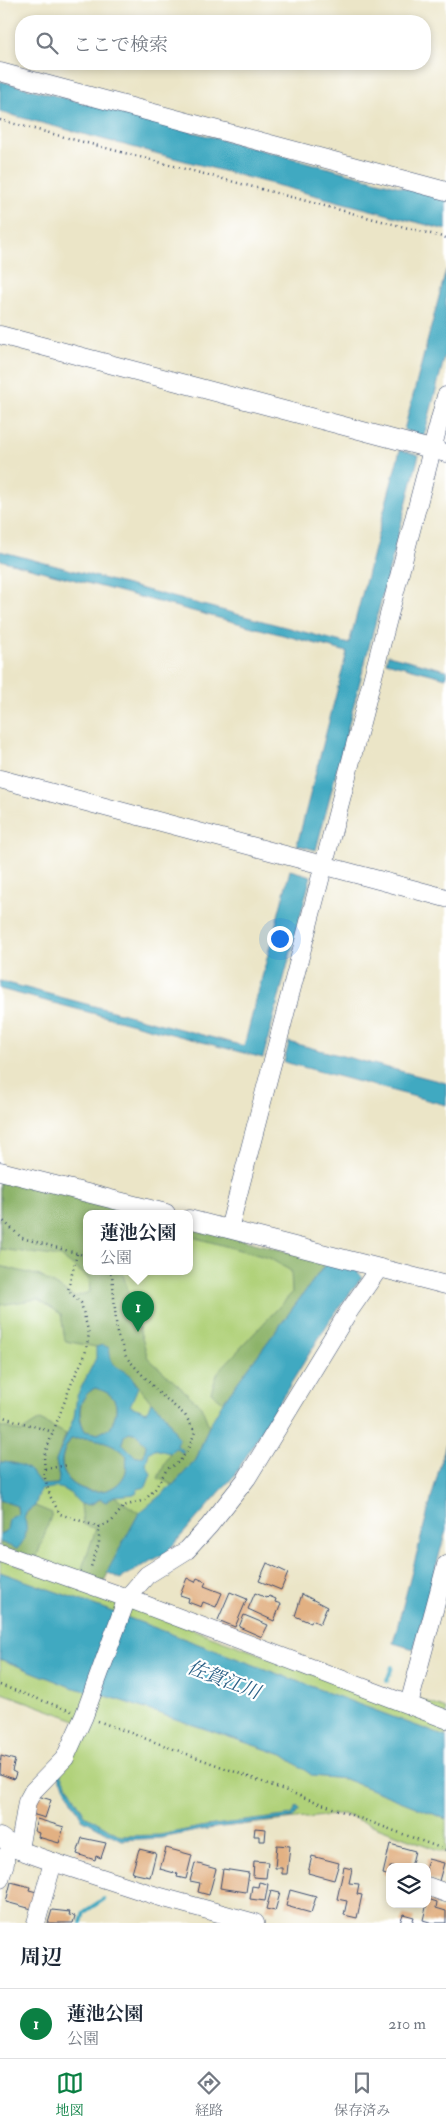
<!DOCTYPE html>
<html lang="ja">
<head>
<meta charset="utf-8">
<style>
	body { margin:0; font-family:"IM FELL Double Pica","Noto Serif JP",serif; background:#f6f6f7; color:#1f2937 }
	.controls { position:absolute; right:15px; bottom:15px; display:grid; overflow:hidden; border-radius:10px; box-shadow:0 2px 8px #0003 }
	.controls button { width:45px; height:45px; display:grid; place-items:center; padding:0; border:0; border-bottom:1px solid #e0e1e3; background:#fff; color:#1f2937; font:25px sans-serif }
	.you { position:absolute; left:279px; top:938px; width:18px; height:18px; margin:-12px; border:4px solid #fff; border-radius:50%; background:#1a73e8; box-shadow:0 0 0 8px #1a73e833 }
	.badge { display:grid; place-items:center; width:32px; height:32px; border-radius:50%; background:#0b8043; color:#fff; font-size:16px; font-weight:700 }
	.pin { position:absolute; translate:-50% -41px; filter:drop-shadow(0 1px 2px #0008) }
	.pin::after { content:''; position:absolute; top:26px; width:18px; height:15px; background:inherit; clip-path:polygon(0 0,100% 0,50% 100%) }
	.popup { position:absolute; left:83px; top:1210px; width:110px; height:65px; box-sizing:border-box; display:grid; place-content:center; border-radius:10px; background:#fff; filter:drop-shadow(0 1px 4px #0005); font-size:16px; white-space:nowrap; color:#747a83 }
	.popup b { font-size:19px; color:#1f2937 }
	.popup::after { content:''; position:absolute; left:50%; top:100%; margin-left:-10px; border:10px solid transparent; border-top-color:#fff }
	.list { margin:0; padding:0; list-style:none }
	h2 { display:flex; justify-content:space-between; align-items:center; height:65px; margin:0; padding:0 20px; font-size:21px }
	h2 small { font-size:16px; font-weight:400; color:#747a83 }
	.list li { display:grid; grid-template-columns:32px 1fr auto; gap:15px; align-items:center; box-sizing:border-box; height:70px; padding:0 20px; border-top:1px solid #e0e1e3 }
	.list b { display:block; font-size:19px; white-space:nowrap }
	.list p { margin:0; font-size:16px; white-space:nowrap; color:#747a83 }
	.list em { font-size:16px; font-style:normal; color:#747a83 }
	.icon { flex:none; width:28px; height:28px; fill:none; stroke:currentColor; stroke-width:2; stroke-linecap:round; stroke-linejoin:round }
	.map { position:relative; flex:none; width:446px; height:1923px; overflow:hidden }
	.search { position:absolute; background:#fff; box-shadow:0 2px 8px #0003; left:15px; right:15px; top:15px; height:55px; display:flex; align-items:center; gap:12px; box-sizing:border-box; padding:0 18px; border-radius:20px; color:#747a83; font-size:19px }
	.sheet { height:135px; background:#fff }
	nav { display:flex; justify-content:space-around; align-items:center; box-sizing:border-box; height:70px; border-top:1px solid #e0e1e3; background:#fff; font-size:14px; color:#747a83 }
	nav a { display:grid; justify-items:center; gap:2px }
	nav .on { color:#0b8043 }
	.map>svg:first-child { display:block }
	.green { fill:#b0d179; stroke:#66806c }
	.forest { fill:#8cb369; stroke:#547164 }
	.water { fill:#41a9c1; stroke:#2e6c90; fill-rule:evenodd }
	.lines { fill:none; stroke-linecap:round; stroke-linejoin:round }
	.stream { stroke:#41a9c1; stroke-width:4 }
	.building { fill:#e2b183 }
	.minor-casing { stroke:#3a4a6e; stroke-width:19 }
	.path { stroke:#3a4a6e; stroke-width:2.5; stroke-dasharray:1 4; stroke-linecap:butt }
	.minor { stroke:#fff; stroke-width:18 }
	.labels { text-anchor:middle; stroke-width:4.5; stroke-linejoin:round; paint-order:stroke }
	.water-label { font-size:19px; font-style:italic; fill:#2a6086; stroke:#fff }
</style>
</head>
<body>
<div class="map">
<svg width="446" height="1923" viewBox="0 0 446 1923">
	<rect width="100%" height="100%" fill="#fff"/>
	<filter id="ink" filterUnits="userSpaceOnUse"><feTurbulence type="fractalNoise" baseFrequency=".02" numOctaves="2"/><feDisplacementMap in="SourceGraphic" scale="10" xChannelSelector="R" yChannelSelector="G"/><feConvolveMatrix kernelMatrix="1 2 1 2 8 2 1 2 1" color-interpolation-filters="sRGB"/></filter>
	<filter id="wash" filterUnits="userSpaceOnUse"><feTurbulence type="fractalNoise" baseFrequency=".0096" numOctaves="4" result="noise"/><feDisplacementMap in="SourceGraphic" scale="20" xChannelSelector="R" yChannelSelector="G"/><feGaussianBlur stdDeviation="1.12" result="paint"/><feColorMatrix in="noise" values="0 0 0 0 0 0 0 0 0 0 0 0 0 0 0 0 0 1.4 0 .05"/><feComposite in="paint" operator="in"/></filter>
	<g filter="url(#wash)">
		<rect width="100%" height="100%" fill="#ebe5c7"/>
		<g class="green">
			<polygon points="0,1178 87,1213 87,1271 189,1271 189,1226 327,1262 209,1426 196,1460 107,1572 102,1585 0,1550"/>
			<polygon points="0,1558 408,1709 420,1699 446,1709 446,1737 102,1608 0,1572"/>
			<polygon points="0,1659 71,1687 110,1697 283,1755 313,1776 345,1779 446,1819 446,1853 343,1814 201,1829 160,1837 122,1838 84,1817 59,1770 89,1725 0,1692"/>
		</g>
		<g class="forest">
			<polygon points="0,1178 138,1213 87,1213 87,1271 122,1271 148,1358 201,1406 209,1426 196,1460 173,1485 158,1478 170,1453 175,1448 183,1453 184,1452 176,1446 179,1439 163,1412 151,1402 129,1374 120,1370 110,1361 103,1345 96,1347 65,1341 61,1314 38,1299 0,1305 0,1266 40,1276 74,1297 90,1292 89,1278 61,1257 0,1249"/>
			<polygon points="189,1226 327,1262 223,1402 211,1392 218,1372 292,1293 291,1271 269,1258 189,1236"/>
			<path d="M 95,1388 C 118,1394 121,1407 110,1428 L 98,1434 L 85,1431 C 77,1415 78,1397 95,1388 Z"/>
			<polygon points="40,1420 66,1434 56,1461 59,1478 58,1484 41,1485 14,1463 0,1462 0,1426 21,1432"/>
			<polygon points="129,1432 137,1434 146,1445 144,1456 136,1457 128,1451 122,1443 124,1436"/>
			<path d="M 88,1438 C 104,1441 115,1443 127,1456 C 126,1461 127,1468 126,1472 C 112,1511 37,1486 71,1439 Z"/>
			<polygon points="114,1496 139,1513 102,1585 80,1574 96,1529 83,1524 81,1504 91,1505 100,1499 106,1502"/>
			<polygon points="0,1500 17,1506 18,1514 7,1530 0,1534"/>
			<path d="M 35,1506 L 52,1513 L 36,1559 L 0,1550 L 0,1542 L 5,1544 C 14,1531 22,1514 35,1506 Z"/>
		</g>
		<g class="water">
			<polygon points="0,81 446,199 446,230 0,112"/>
			<polygon points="446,270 446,352 424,436 404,430"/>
			<polygon points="400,450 419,455 316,850 297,845 347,652 0,560 0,551 349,644"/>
			<polygon points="388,655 446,670 446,678 386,662"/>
			<polygon points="290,870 311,876 263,1058 0,989 0,981 244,1046"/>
			<polygon points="289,1042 446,1083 446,1105 284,1062"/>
			<polygon points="327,1262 355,1268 362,1277 330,1320 234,1476 167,1552 120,1579 107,1572 139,1513 173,1485 196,1460 209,1426 223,1402"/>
			<path d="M 103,1345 L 109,1348 C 111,1365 114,1365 127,1373 C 132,1376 135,1383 138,1387 L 130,1406 L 147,1412 L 151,1402 L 163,1412 L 179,1439 L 177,1446 L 184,1451 L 183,1453 L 175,1448 L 170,1453 L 154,1449 L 149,1453 L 146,1464 L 151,1474 L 146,1487 L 138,1489 L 136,1494 L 114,1496 L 106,1502 L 100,1499 C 76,1514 80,1496 63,1489 C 56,1486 47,1489 40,1490 L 35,1506 L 26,1512 L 24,1518 C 29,1528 25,1542 17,1549 L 0,1542 L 0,1534 L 7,1530 L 9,1519 L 18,1514 L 17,1506 L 0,1500 L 0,1462 C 22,1463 30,1467 41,1485 L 58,1484 L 59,1477 L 56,1461 L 74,1417 L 77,1396 L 96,1358 L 96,1347 ZM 95,1388 C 118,1394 121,1407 110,1428 L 98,1434 L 85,1431 C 76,1415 78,1397 95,1388 ZM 129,1432 L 137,1434 L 146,1445 L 144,1456 L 136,1457 L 122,1443 L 124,1436 ZM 88,1438 C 104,1441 115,1443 127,1456 C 126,1461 127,1468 126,1472 C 111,1512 36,1485 71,1439 Z"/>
			<polygon points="446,1443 446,1530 414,1649 393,1643"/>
			<polygon points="0,1572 102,1608 446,1737 446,1819 345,1779 313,1776 283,1755 110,1697 71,1687 0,1659"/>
			<polygon points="60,1772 85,1815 121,1836 160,1835 206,1826 292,1815 297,1806 300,1809 293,1818 207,1829 161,1838 121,1840 82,1819 58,1774"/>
		</g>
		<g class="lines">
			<g class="stream">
				<polyline points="387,1681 392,1667"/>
				<polyline points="81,1923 84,1912 104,1899"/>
			</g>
		</g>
		<g id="blocks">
			<g class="building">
				<polygon points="267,1563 288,1573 281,1590 259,1581"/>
				<polygon points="187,1578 195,1582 197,1578 206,1582 204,1586 222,1593 216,1607 203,1602 201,1607 188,1602 189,1598 180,1595"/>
				<polygon points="230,1592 247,1599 235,1627 218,1620"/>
				<polygon points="255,1593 267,1598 269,1596 276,1599 275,1602 281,1604 274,1621 248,1609"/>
				<polygon points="302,1594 327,1607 320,1624 312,1620 311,1623 295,1616"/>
				<polygon points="244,1615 268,1625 262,1637 239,1627"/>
				<polygon points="1,1756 15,1760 12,1771 16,1773 14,1779 0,1774"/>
				<polygon points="38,1796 51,1800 45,1818 32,1814"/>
				<polygon points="37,1819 64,1827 59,1843 38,1837 39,1833 34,1831"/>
				<polygon points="255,1828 266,1829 265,1841 259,1841 259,1836 254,1836"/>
				<polygon points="82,1838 106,1843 101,1858 96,1856 95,1860 77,1854"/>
				<polygon points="390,1844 415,1851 411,1867 390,1867 390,1876 383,1874"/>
				<polygon points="277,1845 290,1846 287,1874 282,1874 282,1868 275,1868"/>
				<polygon points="166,1848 192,1855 186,1879 177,1877 178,1874 160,1869"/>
				<polygon points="139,1849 156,1853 150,1877 132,1873"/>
				<polygon points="312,1856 339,1863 334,1880 308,1873"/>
				<polygon points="428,1859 444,1863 439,1881 427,1878 426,1867"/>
				<polygon points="254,1861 268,1862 266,1878 253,1877"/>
				<polygon points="195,1863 216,1869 209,1895 198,1892 200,1883 190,1881"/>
				<polygon points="344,1867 352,1869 349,1883 359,1884 357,1894 362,1895 357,1918 344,1915 347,1901 337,1899"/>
				<polygon points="223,1869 249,1873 246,1892 220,1888"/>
				<polygon points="11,1882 30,1887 29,1890 37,1892 32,1909 6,1902"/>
				<polygon points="259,1882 268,1884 265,1901 250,1899 252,1886 258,1887"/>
				<polygon points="290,1890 316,1897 311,1913 286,1906"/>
				<polygon points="271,1891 280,1893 275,1911 266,1909"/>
				<polygon points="428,1899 437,1902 436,1908 446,1911 446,1923 433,1923 423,1920"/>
				<polygon points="52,1910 70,1912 69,1915 75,1916 73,1923 48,1923"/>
				<polygon points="403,1914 414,1917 412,1923 400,1923"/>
			</g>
		</g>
	</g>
	<g filter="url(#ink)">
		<use href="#blocks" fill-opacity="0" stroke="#3a4a6e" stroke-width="1"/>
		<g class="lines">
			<g class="minor-casing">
				<g id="minor">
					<polyline points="0,72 446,191"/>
					<polyline points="0,335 446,453"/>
					<polyline points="0,779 446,898"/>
					<polyline points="0,1171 166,1213"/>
					<polyline points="189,1219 446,1285"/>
					<polyline points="229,1229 446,396"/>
					<polyline points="0,1553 127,1598 446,1719"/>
					<polyline points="409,1704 446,1565"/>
					<polyline points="0,1837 19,1850 53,1862 157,1896 255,1923"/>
					<polyline points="19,1850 27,1802 33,1791 65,1758 84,1716 127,1598 147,1575 187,1550 209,1526 247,1478 347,1314 379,1268"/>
					<polyline points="0,1879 5,1863 5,1856"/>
					<polyline points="427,1886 446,1893"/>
					<polyline points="36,1923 53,1862"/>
				</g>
			</g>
			<g class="path">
				<polyline points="0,120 446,238"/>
				<polyline points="0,1218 22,1238 87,1256"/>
				<polyline points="77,1254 68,1290 81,1303 89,1334 85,1355 72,1382 44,1456 45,1478 50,1496 60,1514 99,1527 99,1543 90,1570"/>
				<polyline points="0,1416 53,1432"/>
				<polyline points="45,1469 68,1465"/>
				<polyline points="99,1527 112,1521 124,1506 145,1500 155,1489 167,1469 179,1462 188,1450 195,1432 185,1415 159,1393 126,1357 117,1333 112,1274 110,1271"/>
				<polyline points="0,1685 71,1711"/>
				<polyline points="98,1721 446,1850"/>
			</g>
			<use href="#minor" class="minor"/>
		</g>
	</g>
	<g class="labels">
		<g class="water-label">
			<text transform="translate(224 1679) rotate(21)" y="7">佐賀江川</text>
		</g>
	</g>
</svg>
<div class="controls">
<button><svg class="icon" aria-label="layers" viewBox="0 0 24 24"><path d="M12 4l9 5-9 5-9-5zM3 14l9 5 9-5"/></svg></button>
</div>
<div class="you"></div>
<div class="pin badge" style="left:138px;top:1332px">1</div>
<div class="popup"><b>蓮池公園</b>公園</div>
<div class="search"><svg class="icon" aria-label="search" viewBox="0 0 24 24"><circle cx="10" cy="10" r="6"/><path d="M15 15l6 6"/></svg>ここで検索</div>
</div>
<section class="sheet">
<h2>周辺<small></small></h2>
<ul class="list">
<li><span class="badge">1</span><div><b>蓮池公園</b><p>公園</p></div><em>210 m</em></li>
</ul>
</section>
<nav>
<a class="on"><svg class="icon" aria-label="map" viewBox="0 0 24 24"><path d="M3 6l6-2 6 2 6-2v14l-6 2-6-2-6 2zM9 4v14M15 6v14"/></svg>地図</a>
<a><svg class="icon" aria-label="directions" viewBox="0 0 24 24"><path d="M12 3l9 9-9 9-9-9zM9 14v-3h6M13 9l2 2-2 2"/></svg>経路</a>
<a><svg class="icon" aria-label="saved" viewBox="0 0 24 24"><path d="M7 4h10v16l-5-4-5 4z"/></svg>保存済み</a>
</nav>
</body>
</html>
